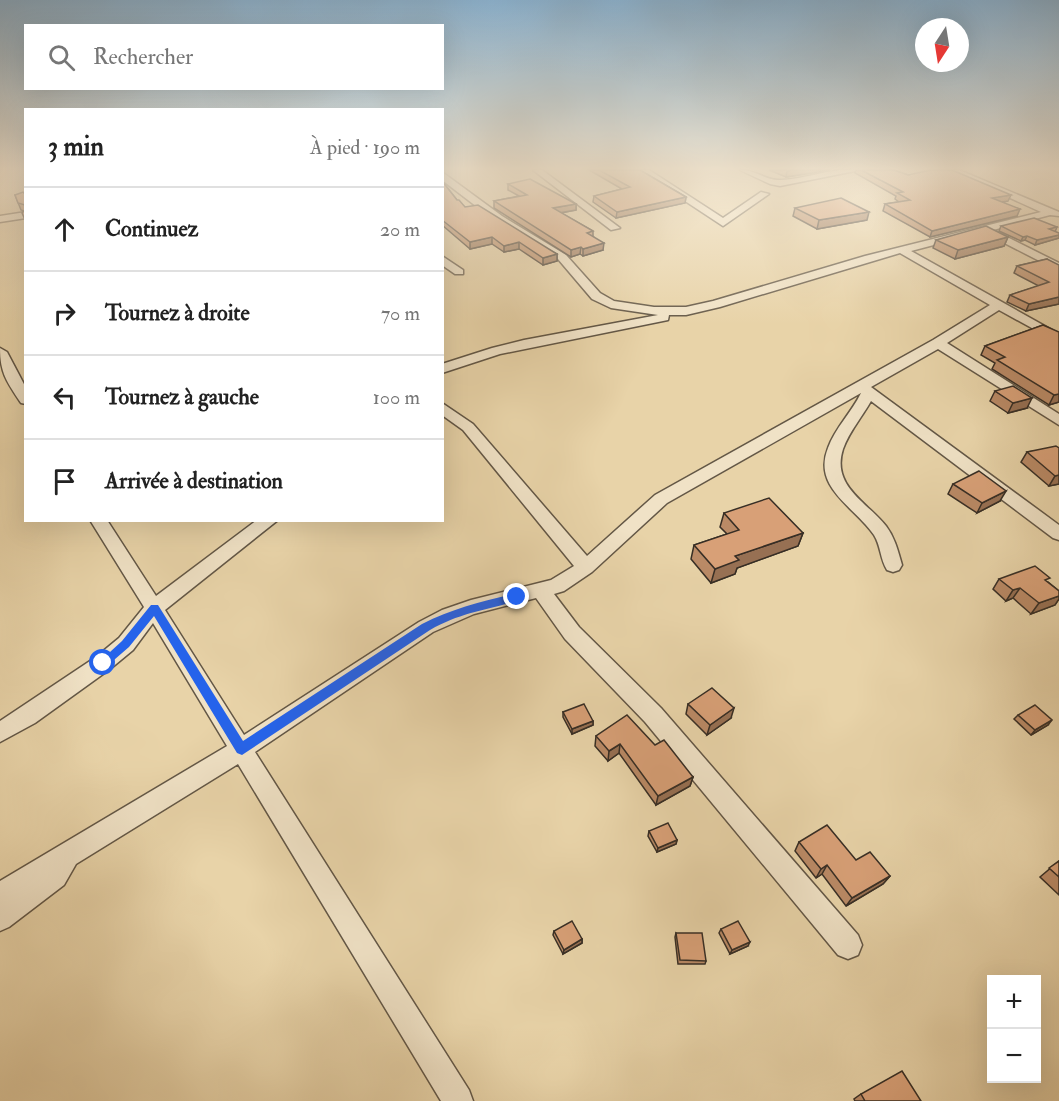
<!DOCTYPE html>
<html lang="fr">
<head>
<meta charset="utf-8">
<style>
	body { margin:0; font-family:"IM FELL Double Pica",serif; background:#f6f6f6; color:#222 }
	.controls { position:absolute; right:18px; bottom:18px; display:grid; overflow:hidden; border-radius:0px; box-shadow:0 6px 24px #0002 }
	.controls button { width:54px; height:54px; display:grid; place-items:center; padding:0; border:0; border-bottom:2px solid #e0e0e0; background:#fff; color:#222; font:30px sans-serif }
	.compass { position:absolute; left:915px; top:18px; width:54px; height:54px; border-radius:50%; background:#fff; box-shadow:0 6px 24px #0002; rotate:192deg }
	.stop { position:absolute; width:18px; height:18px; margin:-14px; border:4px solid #2563eb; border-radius:50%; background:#fff }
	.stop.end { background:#2563eb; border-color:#fff; box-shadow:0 2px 6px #0008 }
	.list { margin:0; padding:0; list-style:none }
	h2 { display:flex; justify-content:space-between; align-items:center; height:78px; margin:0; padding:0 24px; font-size:26px }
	h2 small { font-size:20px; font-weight:400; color:#767676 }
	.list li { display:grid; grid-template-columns:39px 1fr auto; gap:18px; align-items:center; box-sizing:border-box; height:84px; padding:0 24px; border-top:2px solid #e0e0e0 }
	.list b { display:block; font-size:22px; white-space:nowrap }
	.list em { font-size:20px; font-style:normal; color:#767676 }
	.icon { flex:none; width:33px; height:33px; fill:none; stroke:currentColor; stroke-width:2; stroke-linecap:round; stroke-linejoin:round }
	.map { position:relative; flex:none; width:1059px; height:1101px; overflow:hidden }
	.search { position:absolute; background:#fff; box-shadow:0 6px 24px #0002; left:24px; top:24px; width:420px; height:66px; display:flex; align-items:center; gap:15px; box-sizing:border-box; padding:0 21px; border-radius:0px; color:#767676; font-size:22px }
	.panel { position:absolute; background:#fff; box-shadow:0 6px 24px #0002; left:24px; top:108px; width:420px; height:414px; border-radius:0px }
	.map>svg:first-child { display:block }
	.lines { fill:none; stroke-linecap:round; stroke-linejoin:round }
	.minor-casing { stroke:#635746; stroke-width:3 }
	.minor { fill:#f0e2c6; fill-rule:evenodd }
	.wall { fill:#ba8a66; stroke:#372e25; stroke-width:1.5 }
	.shaded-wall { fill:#977053; stroke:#372e25; stroke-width:1.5 }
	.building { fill:#d8a077; stroke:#372e25; stroke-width:1.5 }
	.route { fill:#2563eb }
</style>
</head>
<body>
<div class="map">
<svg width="1059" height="1101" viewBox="0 0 1059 1101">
	<rect width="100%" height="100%" fill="#e8d3a8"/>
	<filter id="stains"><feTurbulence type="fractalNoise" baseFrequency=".00333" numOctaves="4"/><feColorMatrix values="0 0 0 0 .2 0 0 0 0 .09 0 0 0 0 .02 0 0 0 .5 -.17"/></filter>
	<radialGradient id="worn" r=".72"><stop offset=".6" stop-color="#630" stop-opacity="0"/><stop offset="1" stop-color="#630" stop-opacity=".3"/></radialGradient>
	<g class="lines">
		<g class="minor-casing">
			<g id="minor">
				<polygon points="533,170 542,170 620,228 611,230"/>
				<polygon points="638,170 649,170 723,218 761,192 769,194 723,226"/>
				<path d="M 740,170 C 755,169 766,181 781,180 C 807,179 833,167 860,170 L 780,186 L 770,184 Z"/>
				<path d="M 948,170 L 959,170 L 1059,212 L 1059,216 L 1050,215 L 993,230 L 1059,263 L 1059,271 L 983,232 L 911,251 L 1059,334 L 1059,343 L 999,310 L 947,343 L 1059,414 L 1059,425 L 938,349 L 871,387 L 1059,525 L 1059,540 L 1053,538 L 871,401 C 862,417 849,432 843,449 C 831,486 867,502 886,526 C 895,538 898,551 902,565 L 899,570 L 893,572 L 887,570 C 880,559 881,546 874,535 C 855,507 812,488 828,448 C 835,428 852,412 861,393 L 667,503 L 592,572 L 564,591 L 554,594 L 579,627 L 661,708 L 858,935 L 862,945 L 858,955 L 848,959 L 838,955 L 645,722 L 565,639 L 536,598 L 474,614 L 433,632 L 255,752 L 469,1090 L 473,1101 L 441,1101 L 238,764 L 76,864 L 64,885 L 9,927 L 0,931 L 0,881 L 227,746 L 153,623 L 133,650 L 110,669 L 35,723 L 0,742 L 0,721 L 96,657 L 119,638 L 144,607 L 90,520 L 107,520 L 156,596 L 257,520 L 278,520 L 165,610 L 244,735 L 419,622 L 442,610 L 471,600 L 551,580 L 574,566 L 463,430 L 442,415 L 442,403 L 473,424 L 587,556 L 655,495 L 933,340 L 990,305 L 900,253 L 720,307 L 686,315 L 669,315 L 668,320 L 500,354 L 442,373 L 442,364 L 492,348 L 524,340 L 658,315 L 611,308 L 592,299 L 558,259 L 494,220 L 442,180 L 442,172 L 502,216 L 566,255 L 600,293 L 614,301 L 654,307 L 686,307 L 713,301 L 865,256 L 1041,212 Z"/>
				<polygon points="26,212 26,218 0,222 0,216"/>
				<polygon points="442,256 463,270 463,274 455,274 442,265"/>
				<path d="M 0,348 L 7,352 L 26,388 L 26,404 L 21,403 C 7,382 0,373 0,348 Z"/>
			</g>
		</g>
		<use href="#minor" class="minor"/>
	</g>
	<g class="wall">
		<polygon points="589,170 640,170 686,197 685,203 616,218 593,202 594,196 622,189"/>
		<polygon points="769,170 830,170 786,177"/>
		<polygon points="856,170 894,170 908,175 1008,201 1003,202 1017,216 930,237 883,211 885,204 899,202 895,199 896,196 855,173"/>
		<polygon points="442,181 457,200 465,207 557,254 557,261 543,265 519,249 504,252 492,244 470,249 442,225"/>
		<polygon points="508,184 576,204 576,210 561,213 593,231 593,236 603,250 583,256 580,254 571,257 494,208 494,201 519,196 508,190"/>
		<polygon points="15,195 26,195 26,222 24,211 21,210"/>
		<polygon points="795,208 867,220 817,229 793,216"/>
		<polygon points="1001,226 1057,227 1055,232 1059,233 1059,238 1035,245 1025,240 1021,241 999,231"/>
		<polygon points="1008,237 1004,246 955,259 933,248 936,240"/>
		<polygon points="1047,259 1059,304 1026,311 1007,302 1010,295 1039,286 1014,273 1017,266"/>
		<polygon points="1043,325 1059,402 1049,405 992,369 995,363 981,355 985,346"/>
		<polygon points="995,391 1027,408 1008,413 990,401"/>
		<polygon points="1059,448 1059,484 1049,486 1021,462 1027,452"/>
		<polygon points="953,484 1000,501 977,513 948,494"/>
		<polygon points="724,513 803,533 798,546 737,568 735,574 711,583 691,559 694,545 727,534 720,527"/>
		<polygon points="999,579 1048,582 1059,591 1059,599 1055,605 1031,614 1013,598 1006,601 993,589"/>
		<polygon points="688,704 731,718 707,735 686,714"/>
		<polygon points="563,712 593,721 593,725 572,734 563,717"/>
		<polygon points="1018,715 1048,725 1031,735 1014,719"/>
		<polygon points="596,736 655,745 693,777 690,786 656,805 619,753 608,761 595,746"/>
		<polygon points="649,831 677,840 676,844 657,852 648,836"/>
		<polygon points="799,842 856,860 890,876 883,884 846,906 822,874 816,878 795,851"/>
		<polygon points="1059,861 1059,895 1040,877"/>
		<polygon points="721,929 748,946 730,954 719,933"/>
		<polygon points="554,931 582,939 582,943 563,954 553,935"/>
		<polygon points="676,933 706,961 705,964 678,964 675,937"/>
		<polygon points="861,1094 921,1101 855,1101 854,1099"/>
	</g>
	<g class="shaded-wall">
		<polygon points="796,170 830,170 786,177 787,171"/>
		<polygon points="1011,195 1008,201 990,204 992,198"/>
		<polygon points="686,197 685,203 616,218 617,212"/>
		<polygon points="576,204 576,210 553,214 553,208"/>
		<polygon points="1020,209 1017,216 930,237 932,231"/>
		<polygon points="869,212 867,220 817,229 819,220"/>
		<polygon points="1059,235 1059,238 1035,245 1037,240"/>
		<polygon points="1027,236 1025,240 1021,241 1023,237"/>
		<polygon points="492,237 492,244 470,249 470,242"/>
		<polygon points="1008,237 1004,246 955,259 958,250"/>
		<polygon points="519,242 519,249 504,252 504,246"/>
		<polygon points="604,243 603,250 583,256 583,249"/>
		<polygon points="581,247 580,254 571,257 571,250"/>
		<polygon points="557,254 557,261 543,265 543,258"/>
		<polygon points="1059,297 1059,304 1026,311 1029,304"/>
		<polygon points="1059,394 1059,402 1049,405 1054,395"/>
		<polygon points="1032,398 1027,408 1008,413 1013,403"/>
		<polygon points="1059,475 1059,484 1049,486 1055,476"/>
		<polygon points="1006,491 1000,501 977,513 982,503"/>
		<polygon points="803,533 798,546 737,568 735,574 711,583 715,569 735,556"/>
		<polygon points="1020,588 1013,598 1006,601 1013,590"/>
		<polygon points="1059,596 1059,599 1055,605 1031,614 1039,603"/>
		<polygon points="734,708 731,718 707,735 710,725"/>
		<polygon points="1052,720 1048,725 1031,735 1035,730"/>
		<polygon points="593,721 593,725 572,734 572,729"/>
		<polygon points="620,744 619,753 608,761 609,751"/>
		<polygon points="693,777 690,786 656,805 658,796"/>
		<polygon points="677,840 676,844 657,852 658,848"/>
		<polygon points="827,865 822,874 816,878 821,869"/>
		<polygon points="890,876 883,884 846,906 852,898"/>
		<polygon points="582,939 582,943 563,954 564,950"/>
		<polygon points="750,942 748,946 730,954 732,950"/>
	</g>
	<g class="building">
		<polygon points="599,170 640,170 686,197 617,212 594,196 630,187"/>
		<polygon points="861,170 894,170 908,175 931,170 952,170 1011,195 992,198 1020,209 932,231 885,204 910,200 897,193 903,192"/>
		<polygon points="530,179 576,204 553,208 593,231 587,233 604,243 583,249 581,247 571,250 494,201 527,195 508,184"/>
		<polygon points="442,181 457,200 459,200 465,207 478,205 557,254 543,258 519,242 504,246 492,237 470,242 442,220"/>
		<polygon points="23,192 26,195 26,222 22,213 25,210 25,205 18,203 15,195"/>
		<polygon points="841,198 869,212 819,220 795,208"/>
		<polygon points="1034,218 1057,227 1049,229 1059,233 1059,235 1037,240 1027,236 1023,237 1001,226"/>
		<polygon points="986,226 1008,237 958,250 936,240"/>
		<polygon points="1047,259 1059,265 1059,297 1029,304 1010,295 1049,282 1017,266"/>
		<polygon points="1043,325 1059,332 1059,394 1054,395 997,360 1005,357 985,346"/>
		<polygon points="1013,386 1032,398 1013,403 995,391"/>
		<polygon points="1056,446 1059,448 1059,475 1055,476 1027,452"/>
		<polygon points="979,471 1006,491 982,503 953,484"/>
		<polygon points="769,498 803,533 735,556 739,560 715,569 694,545 739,530 724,513"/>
		<polygon points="1035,566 1050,578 1045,580 1059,591 1059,596 1039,603 1020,588 1013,590 999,579"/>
		<polygon points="712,688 734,708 710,725 688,704"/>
		<polygon points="584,704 593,721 572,729 563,712"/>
		<polygon points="1035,705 1052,720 1035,730 1018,715"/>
		<polygon points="627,715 655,745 664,740 693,777 658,796 620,744 609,751 596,736"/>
		<polygon points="668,823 677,840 658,848 649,831"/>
		<polygon points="827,825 856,860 870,852 890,876 852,898 827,865 821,869 799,842"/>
		<polygon points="1059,861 1059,877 1049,868"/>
		<polygon points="572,921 582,939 564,950 554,931"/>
		<polygon points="738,921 750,942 732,950 721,929"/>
		<polygon points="676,933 702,933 706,961 680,960"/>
		<polygon points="902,1071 921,1101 865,1101 861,1094"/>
	</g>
	<linearGradient id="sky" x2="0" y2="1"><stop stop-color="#8ab4d4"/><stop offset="0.52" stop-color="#f5ebd8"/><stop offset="1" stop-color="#f5ebd8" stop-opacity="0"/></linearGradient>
	<rect width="1059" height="324" fill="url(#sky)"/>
	<path class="route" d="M 517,593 L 521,595 L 521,600 C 487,610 462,612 430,630 L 242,755 L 237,753 L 154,616 L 129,647 L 107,666 L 103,668 L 98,663 L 122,641 L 151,605 L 158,605 L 243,741 L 422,624 C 453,608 484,601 517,593 Z"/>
	<rect width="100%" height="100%" filter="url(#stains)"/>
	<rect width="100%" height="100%" fill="url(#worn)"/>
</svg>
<div class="controls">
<button>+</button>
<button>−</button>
</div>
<svg class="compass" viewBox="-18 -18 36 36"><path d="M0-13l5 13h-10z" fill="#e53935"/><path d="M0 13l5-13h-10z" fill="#767676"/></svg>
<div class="stop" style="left:103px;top:663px"></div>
<div class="stop end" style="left:517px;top:597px"></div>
<div class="search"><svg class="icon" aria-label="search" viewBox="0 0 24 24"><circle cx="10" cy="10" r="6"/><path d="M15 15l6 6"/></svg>Rechercher</div>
<section class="panel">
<h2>3 min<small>À pied · 190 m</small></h2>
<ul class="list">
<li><svg class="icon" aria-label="ahead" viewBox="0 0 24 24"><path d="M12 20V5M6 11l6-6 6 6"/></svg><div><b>Continuez</b></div><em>20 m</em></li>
<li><svg class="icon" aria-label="right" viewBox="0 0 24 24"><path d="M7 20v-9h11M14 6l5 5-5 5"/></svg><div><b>Tournez à droite</b></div><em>70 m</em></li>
<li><svg class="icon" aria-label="left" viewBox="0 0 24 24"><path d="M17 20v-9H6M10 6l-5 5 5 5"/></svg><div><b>Tournez à gauche</b></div><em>100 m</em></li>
<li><svg class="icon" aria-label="arrive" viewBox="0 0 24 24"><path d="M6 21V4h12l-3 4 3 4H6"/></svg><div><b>Arrivée à destination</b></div></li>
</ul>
</section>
</div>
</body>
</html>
